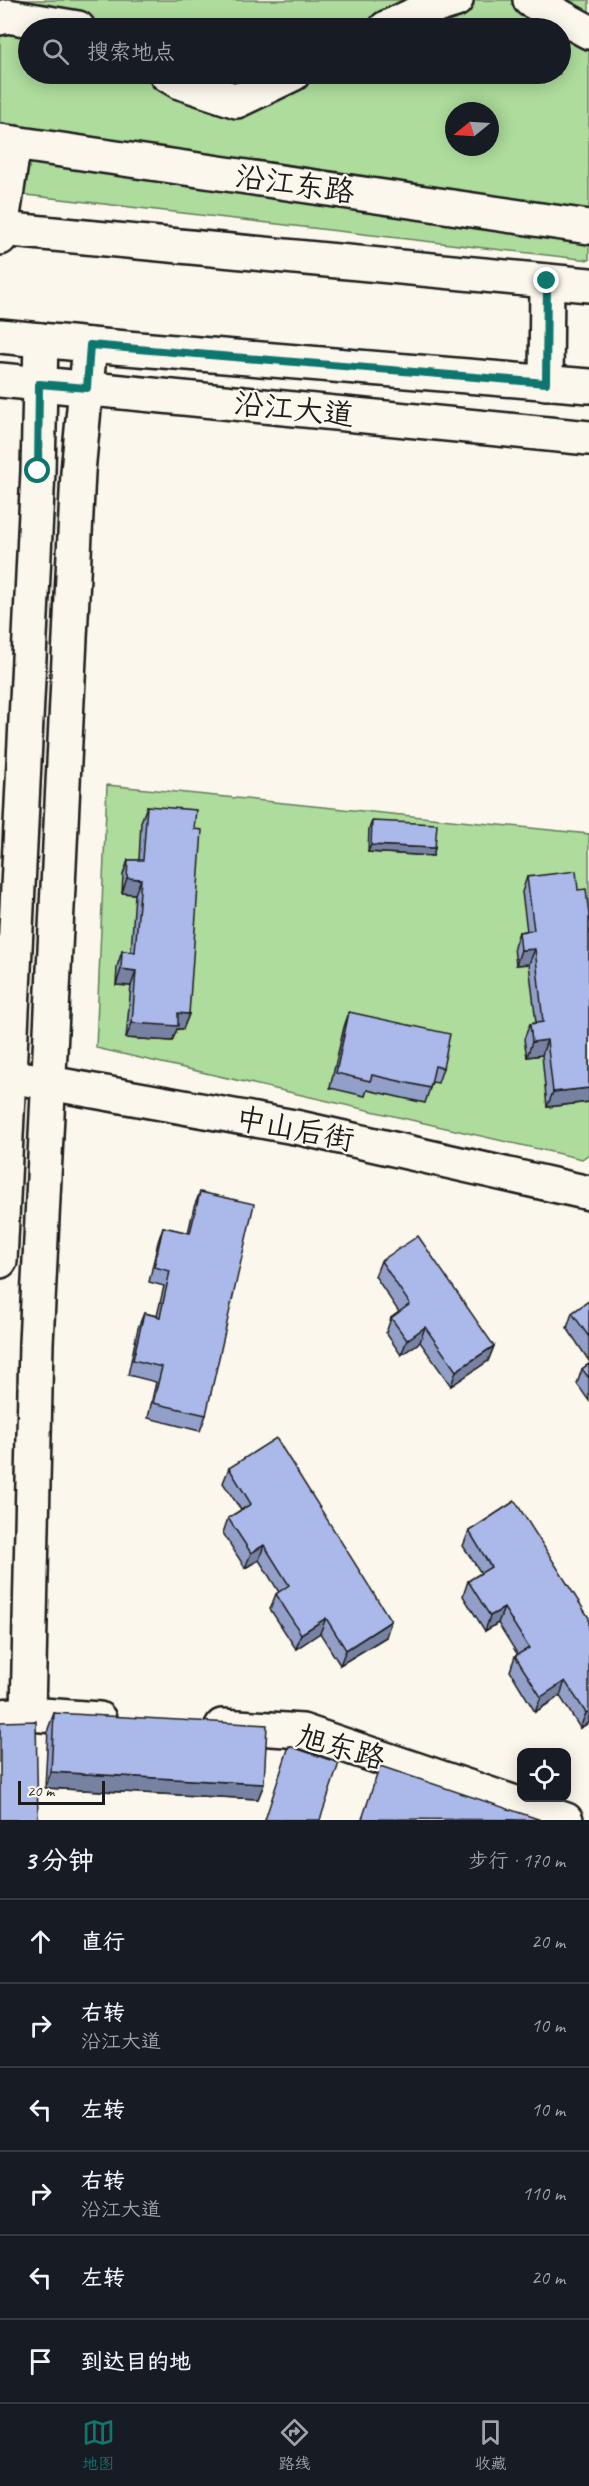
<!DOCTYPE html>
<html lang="zh">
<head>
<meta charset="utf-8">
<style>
	body { margin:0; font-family:Caveat,"LXGW WenKai TC",sans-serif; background:#20242c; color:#f1f3f6 }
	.controls { position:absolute; right:18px; bottom:18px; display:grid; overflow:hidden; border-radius:12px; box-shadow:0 3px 15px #0003 }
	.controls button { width:54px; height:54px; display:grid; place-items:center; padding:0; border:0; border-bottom:2px solid #363941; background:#171b24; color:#f1f3f6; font:30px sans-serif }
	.compass { position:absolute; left:445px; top:102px; width:54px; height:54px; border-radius:50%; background:#171b24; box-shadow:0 3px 15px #0003; rotate:252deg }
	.scale { position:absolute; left:18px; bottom:15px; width:87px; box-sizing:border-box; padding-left:6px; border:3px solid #1c1c1c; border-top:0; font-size:16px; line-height:21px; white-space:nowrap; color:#1c1c1c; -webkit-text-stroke:4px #fbf7ec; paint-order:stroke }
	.stop { position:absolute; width:18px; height:18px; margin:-14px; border:4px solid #0f766e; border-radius:50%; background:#fff }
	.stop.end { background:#0f766e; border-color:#fff; box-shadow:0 2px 6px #0008 }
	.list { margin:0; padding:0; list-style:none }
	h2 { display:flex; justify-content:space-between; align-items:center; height:78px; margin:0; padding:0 24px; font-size:26px }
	h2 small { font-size:20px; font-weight:400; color:#9ea1a6 }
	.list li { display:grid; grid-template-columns:39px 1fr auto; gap:18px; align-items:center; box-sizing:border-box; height:84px; padding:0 24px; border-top:2px solid #363941 }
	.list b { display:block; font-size:22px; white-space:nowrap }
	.list p { margin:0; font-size:20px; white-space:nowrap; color:#9ea1a6 }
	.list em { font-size:20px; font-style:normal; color:#9ea1a6 }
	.icon { flex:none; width:33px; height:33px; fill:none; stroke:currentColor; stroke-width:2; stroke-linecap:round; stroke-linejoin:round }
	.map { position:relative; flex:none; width:589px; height:1820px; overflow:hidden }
	.search { position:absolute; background:#171b24; box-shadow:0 3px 15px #0003; left:18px; right:18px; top:18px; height:66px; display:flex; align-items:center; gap:15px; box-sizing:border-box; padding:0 21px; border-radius:33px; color:#9ea1a6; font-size:22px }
	.sheet { height:582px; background:#171b24 }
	nav { display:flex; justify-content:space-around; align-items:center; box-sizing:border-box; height:84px; border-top:2px solid #363941; background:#171b24; font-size:16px; color:#9ea1a6 }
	nav a { display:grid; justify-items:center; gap:3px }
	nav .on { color:#0f766e }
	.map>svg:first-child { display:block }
	.green { fill:#addc9c; stroke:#647c5c; stroke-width:1.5; fill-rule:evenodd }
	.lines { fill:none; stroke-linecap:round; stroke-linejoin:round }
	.minor-casing { stroke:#1c1c1c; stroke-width:38 }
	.major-casing { stroke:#1c1c1c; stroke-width:38 }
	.minor { stroke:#fbf7ec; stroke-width:33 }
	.major { stroke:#fbf7ec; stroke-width:33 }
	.wall { fill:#929fc8; stroke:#1c1c1c; stroke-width:1.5 }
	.shaded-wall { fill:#7782a3; stroke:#1c1c1c; stroke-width:1.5 }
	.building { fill:#aab9e9; stroke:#1c1c1c; stroke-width:1.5 }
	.route { stroke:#0f766e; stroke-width:8 }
	.labels { text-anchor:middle; stroke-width:4.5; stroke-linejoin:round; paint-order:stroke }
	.street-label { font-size:30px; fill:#1c1c1c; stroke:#fbf7ec }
</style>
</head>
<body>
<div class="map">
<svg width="589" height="1820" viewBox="0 0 589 1820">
	<rect width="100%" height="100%" fill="#fbf7ec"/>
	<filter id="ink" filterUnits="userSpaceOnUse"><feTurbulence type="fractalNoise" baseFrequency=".0167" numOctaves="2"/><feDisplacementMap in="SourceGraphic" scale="12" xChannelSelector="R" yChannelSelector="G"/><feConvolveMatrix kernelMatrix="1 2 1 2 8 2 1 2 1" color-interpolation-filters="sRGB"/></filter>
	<g filter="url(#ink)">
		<g class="green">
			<path d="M 0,0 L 589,0 L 589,260 L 0,192 ZM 28,28 L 560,28 L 560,74 L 28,74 ZM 454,111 L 490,111 L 490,147 L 454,147 Z"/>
			<polygon points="107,785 589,834 589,1154 582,1159 96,1048"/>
		</g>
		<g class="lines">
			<g class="minor-casing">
				<g id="minor">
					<polyline points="530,0 589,32"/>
					<polyline points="0,18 7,16 78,28"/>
					<polyline points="386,28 427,9 456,0"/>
					<polyline points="166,74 180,82 237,101 293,74"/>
					<polyline points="0,141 589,227"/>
					<polyline points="1,229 14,143"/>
					<polyline points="0,238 1,229 589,285"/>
					<polyline points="546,383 547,281"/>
					<polyline points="27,1079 300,1128 589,1193"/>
					<polyline points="0,1261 38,471 41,340"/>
					<polyline points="28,1714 36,1343 78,472 90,345"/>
					<polyline points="0,1716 28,1714 99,1719"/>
					<polyline points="222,1726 302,1731 566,1820"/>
				</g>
			</g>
			<g class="major-casing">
				<g id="major">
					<polyline points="0,336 90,345 589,386"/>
					<polyline points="0,380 589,438"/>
				</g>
			</g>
			<use href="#minor" class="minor"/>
			<use href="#major" class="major"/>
		</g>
		<g class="wall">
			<polygon points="147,806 194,829 189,1014 183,1029 177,1029 172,1041 126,1038 131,986 116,985 117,967 122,951 131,952 135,894 122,893 123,875 128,860 139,860 141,822"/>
			<polygon points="372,821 435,848 433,856 368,852 369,829"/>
			<polygon points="527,877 578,890 589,916 589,1102 547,1107 542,1055 527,1057 524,1039 530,1024 536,1023 529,964 516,965 514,947 519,932 527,931 522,892"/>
			<polygon points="349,1012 443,1068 438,1083 432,1082 425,1103 367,1090 365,1096 330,1088 344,1027"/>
			<polygon points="200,1192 206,1415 200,1431 148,1418 156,1382 128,1375 138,1328 144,1313 157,1316 164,1286 149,1282 158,1242 163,1227 188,1233 194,1207"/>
			<polygon points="381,1261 494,1346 488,1361 451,1386 420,1342 401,1355 386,1333 391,1318 399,1312 375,1276"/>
			<polygon points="589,1301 589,1361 567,1328 572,1313"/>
			<polygon points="589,1364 589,1401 577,1384 582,1369"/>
			<polygon points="229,1468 386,1637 340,1665 320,1633 296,1649 270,1609 276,1594 279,1592 259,1560 245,1568 223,1533 228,1518 241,1510 223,1483"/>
			<polygon points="515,1501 589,1723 580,1728 560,1696 535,1712 510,1671 515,1656 518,1655 498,1623 485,1631 463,1596 468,1581 481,1573 463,1546 469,1531"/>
			<polygon points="54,1713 264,1784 258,1799 45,1788 48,1729"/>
		</g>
		<g class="shaded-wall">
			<polygon points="371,845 435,848 433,856 368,852"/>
			<polygon points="127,878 141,879 135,894 122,893"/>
			<polygon points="535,949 529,964 516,965 521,950"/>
			<polygon points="121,969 136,971 131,986 116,985"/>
			<polygon points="178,1013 189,1014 183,1029 177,1029 172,1041 126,1038 132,1023"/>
			<polygon points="547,1040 542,1055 527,1057 532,1042"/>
			<polygon points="589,1088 589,1102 547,1107 553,1092"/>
			<polygon points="425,1327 420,1342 401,1355 407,1340"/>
			<polygon points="494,1346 488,1361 451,1386 456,1371"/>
			<polygon points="264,1545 259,1560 245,1568 251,1553"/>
			<polygon points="504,1608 498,1623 485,1631 490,1616"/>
			<polygon points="326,1618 320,1633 296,1649 301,1634"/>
			<polygon points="391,1621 386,1637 340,1665 346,1650"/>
			<polygon points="565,1681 560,1696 535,1712 541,1697"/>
			<polygon points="589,1711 589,1723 580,1728 586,1713"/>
			<polygon points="51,1772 264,1784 258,1799 45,1788"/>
		</g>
		<g class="building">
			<polygon points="147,806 196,810 194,829 202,830 189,1014 178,1013 178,1026 132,1023 136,971 121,969 122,951 135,952 141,879 127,878 128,860 143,860"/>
			<polygon points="372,821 437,824 435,848 371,845"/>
			<polygon points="576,871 578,890 586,889 589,916 589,1088 553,1092 547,1040 532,1042 530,1024 543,1022 535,949 521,950 519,932 534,930 527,877"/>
			<polygon points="349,1012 450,1034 443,1068 435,1066 430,1088 372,1075 370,1081 336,1073"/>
			<polygon points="200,1192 254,1204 206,1415 153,1403 162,1367 133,1360 144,1313 160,1317 170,1271 154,1267 163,1227 190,1233"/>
			<polygon points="418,1236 494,1346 456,1371 425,1327 407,1340 391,1318 410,1304 381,1261"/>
			<polygon points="589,1301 589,1337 572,1313"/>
			<polygon points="589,1364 589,1378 582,1369"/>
			<polygon points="276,1438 391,1621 346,1650 326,1618 301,1634 276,1594 289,1585 264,1545 251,1553 228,1518 251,1504 229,1468"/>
			<polygon points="515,1501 589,1618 589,1711 586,1713 565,1681 541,1697 515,1656 529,1648 504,1608 490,1616 468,1581 491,1567 469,1531"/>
			<polygon points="54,1713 267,1725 264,1784 51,1772"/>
			<polygon points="36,1721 38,1820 0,1820 0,1722"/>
			<polygon points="289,1746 339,1763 320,1820 265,1820"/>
			<polygon points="380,1766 541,1820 362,1819"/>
		</g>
	</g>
	<g class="lines" filter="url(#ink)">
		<polyline class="route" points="38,471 39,384 87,388 90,345 546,383 547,281"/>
	</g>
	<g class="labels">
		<g class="street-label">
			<text transform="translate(295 184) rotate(8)" y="10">沿江东路</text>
			<text transform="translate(294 409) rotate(6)" y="10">沿江大道</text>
			<text transform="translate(295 1129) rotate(11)" y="10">中山后街</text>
			<text transform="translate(341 1747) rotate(16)" y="10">旭东路</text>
		</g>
	</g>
</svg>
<div class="controls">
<button><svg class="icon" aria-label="locate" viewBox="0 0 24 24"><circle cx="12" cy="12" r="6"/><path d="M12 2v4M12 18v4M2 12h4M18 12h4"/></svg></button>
</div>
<svg class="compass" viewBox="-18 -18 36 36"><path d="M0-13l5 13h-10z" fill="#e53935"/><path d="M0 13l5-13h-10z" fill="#9ea1a6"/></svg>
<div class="scale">20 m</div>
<div class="stop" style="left:38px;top:471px"></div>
<div class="stop end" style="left:547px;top:281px"></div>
<div class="search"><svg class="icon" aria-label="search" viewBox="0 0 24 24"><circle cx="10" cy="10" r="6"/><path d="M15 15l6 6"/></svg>搜索地点</div>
</div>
<section class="sheet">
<h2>3 分钟<small>步行 · 170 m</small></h2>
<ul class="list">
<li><svg class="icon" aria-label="ahead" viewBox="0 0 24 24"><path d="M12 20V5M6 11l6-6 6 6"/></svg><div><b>直行</b></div><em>20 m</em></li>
<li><svg class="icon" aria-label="right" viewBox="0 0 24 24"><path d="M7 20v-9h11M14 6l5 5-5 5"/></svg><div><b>右转</b><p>沿江大道</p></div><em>10 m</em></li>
<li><svg class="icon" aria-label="left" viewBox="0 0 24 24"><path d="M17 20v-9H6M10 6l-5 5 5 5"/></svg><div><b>左转</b></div><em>10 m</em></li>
<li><svg class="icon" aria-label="right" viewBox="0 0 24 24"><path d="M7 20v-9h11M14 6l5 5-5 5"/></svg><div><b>右转</b><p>沿江大道</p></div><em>110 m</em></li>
<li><svg class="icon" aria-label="left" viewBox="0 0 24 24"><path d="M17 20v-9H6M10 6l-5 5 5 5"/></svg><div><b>左转</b></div><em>20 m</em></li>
<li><svg class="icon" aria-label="arrive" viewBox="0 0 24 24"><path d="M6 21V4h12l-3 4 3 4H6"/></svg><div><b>到达目的地</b></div></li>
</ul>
</section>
<nav>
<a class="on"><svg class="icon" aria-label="map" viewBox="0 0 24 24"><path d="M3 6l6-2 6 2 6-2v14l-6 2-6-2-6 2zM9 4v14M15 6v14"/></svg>地图</a>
<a><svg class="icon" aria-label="directions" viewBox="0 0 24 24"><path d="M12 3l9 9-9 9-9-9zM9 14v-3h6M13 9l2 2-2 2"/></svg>路线</a>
<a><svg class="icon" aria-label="saved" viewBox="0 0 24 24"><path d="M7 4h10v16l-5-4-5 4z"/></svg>收藏</a>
</nav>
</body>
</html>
